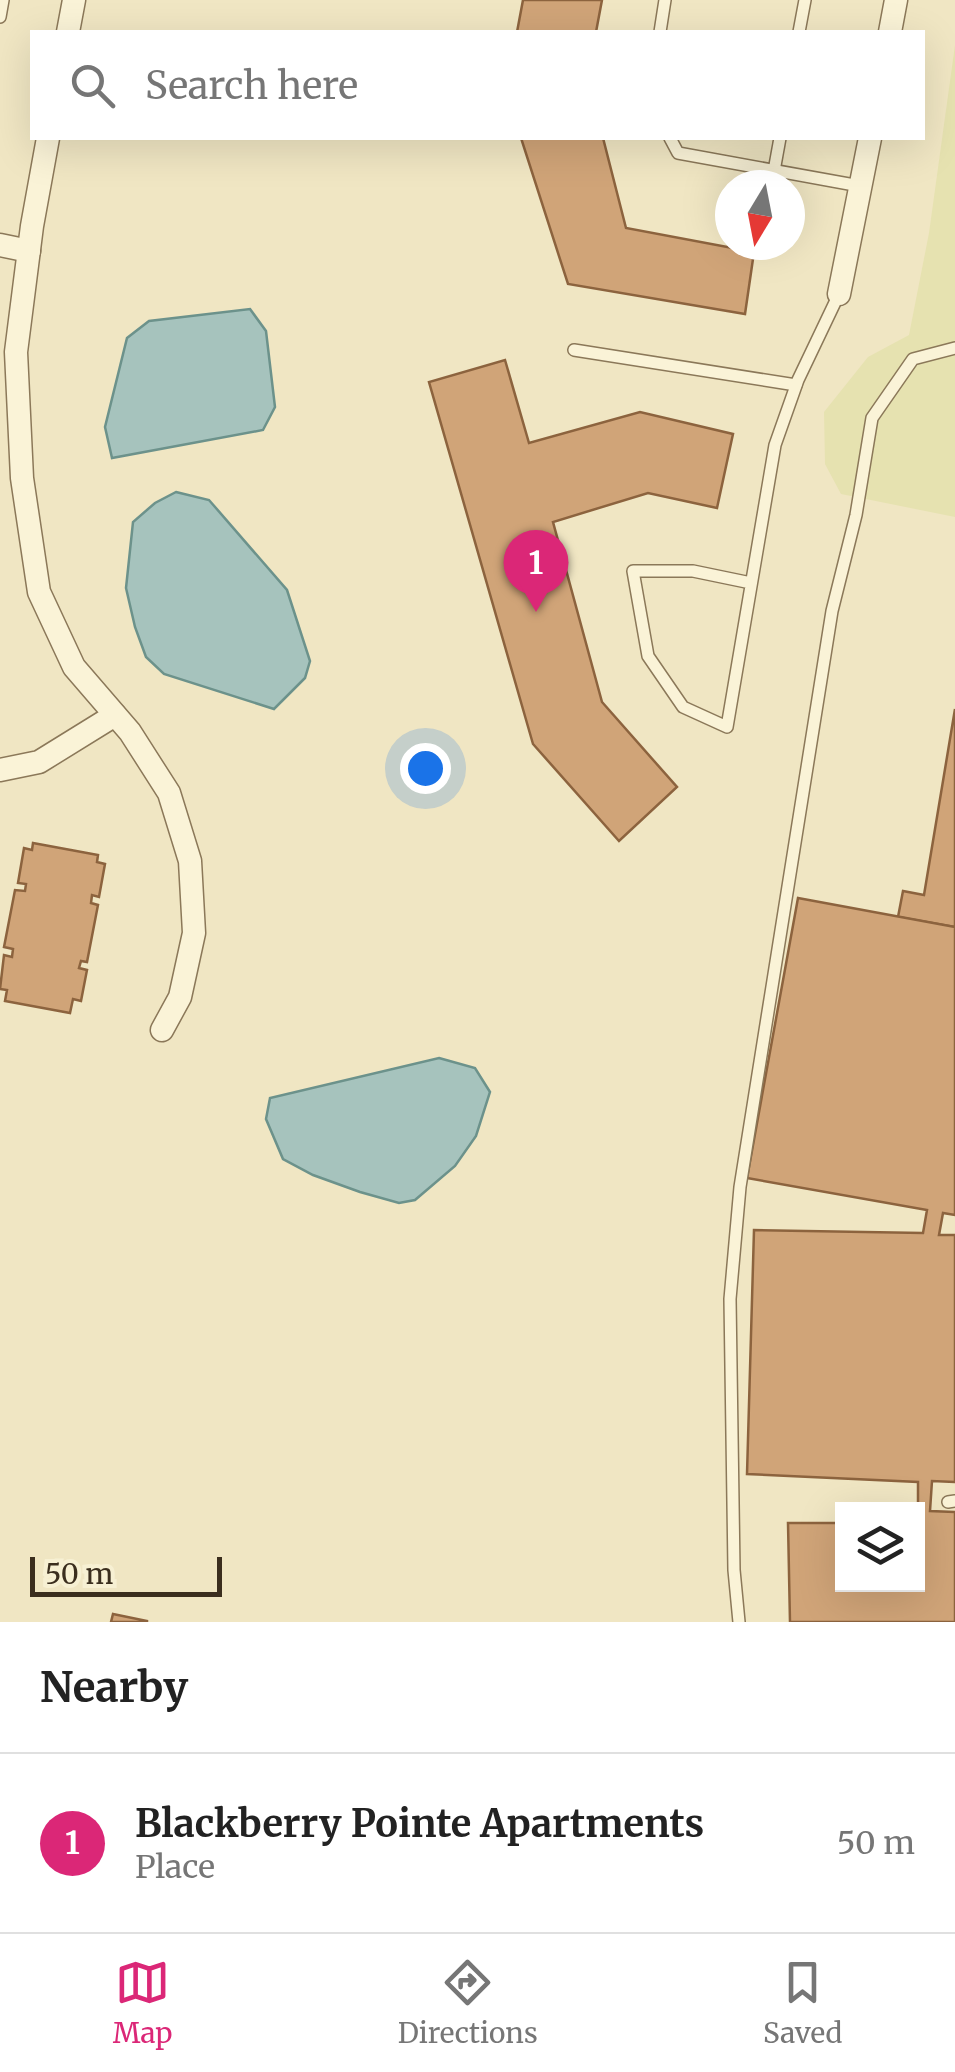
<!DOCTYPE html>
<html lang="en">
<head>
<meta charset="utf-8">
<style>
	body { margin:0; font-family:Merriweather,serif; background:#f6f6f6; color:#222 }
	.controls { position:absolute; right:30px; bottom:30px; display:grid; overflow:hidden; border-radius:0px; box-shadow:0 10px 40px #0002 }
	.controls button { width:90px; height:90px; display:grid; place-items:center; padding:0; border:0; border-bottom:2px solid #e0e0e0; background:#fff; color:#222; font:50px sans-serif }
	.compass { position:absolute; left:715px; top:170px; width:90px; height:90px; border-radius:50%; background:#fff; box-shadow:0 10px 40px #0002; rotate:190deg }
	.scale { position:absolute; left:30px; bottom:25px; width:192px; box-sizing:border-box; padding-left:10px; border:5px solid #3b2e1e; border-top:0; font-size:28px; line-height:35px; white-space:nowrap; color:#3b2e1e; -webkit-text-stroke:8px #f7f0d3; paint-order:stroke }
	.you { position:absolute; left:425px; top:768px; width:35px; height:35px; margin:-25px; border:8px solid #fff; border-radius:50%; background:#1a73e8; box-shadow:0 0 0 15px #1a73e833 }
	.badge { display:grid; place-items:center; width:65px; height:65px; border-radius:50%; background:#db2777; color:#fff; font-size:32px; font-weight:700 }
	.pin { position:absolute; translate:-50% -82px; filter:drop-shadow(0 2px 5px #0008) }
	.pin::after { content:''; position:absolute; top:52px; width:35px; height:30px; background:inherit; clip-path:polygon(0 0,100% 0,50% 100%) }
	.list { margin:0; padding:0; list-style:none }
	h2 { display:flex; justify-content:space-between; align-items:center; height:130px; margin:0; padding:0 40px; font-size:42px }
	h2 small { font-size:32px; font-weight:400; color:#767676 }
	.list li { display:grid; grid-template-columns:65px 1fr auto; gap:30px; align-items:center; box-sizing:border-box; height:180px; padding:0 40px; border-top:2px solid #e0e0e0 }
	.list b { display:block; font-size:38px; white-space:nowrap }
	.list p { margin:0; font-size:32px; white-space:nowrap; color:#767676 }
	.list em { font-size:32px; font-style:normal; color:#767676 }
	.icon { flex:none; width:55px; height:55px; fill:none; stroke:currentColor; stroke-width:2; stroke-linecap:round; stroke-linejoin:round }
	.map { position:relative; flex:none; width:955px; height:1622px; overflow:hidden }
	.search { position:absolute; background:#fff; box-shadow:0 10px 40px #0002; left:30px; right:30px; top:30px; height:110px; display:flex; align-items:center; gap:25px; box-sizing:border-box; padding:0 35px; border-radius:0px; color:#767676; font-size:38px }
	.sheet { height:310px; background:#fff }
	nav { display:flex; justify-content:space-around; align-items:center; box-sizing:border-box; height:140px; border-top:2px solid #e0e0e0; background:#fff; font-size:28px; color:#767676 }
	nav a { display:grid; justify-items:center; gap:5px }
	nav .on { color:#db2777 }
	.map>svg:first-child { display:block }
	.farmland { fill:#e6e2b0 }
	.water { fill:#a6c3bd; stroke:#6c928b; stroke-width:2.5 }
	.building { fill:#d0a478; stroke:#8c633e; stroke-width:2.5 }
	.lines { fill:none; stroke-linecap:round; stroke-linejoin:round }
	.lane-casing { stroke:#8b7859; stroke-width:14 }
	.street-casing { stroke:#8b7859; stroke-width:25 }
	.lane { stroke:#faf3d7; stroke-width:11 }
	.street { stroke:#faf3d7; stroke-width:22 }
</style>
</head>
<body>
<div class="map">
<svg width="955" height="1622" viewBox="0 0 955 1622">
	<rect width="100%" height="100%" fill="#f0e6c3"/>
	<polygon class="farmland" points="955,45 955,517 841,494 825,464 824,412 868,357 909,335 929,233"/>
	<g class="water">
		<polygon points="250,309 266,331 275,407 263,430 112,458 105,427 127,338 149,321"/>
		<polygon points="176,492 209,500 287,590 310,661 305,678 274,709 164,674 146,657 135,627 126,588 133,522 155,503"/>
		<polygon points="439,1058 475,1068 490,1092 476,1136 455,1166 415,1200 399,1203 360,1192 313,1175 283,1159 266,1119 270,1098"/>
	</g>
	<g class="building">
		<polygon points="523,0 602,0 596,32 517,32"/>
		<polygon points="521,138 603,138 626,228 754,252 745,314 568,284"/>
		<polygon points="505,360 529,443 640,412 733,434 717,508 648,493 553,522 602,702 677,787 619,841 533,744 429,382"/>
		<polygon points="955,709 955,927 898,917 903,891 924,895"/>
		<polygon points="33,843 98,855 97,862 105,864 99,897 92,895 91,903 98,905 87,962 81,961 79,968 87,970 81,1001 73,999 70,1013 5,1001 7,990 0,989 4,955 12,957 13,949 4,947 15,890 25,891 26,884 18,883 24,848 32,850"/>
		<polygon points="798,898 955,927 955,1215 943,1213 939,1235 955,1235 955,1482 932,1481 930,1511 955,1512 955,1622 790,1622 788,1523 842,1523 842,1584 918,1584 918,1482 747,1474 754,1230 923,1233 927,1210 747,1178"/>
		<polygon points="113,1614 147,1621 147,1622 111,1622"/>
	</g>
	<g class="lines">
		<g class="lane-casing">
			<g id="lane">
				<polyline points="0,17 3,0"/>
				<polyline points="660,32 665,0"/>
				<polyline points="799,32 805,0"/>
				<polyline points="670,138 678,153 860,186"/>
				<polyline points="774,171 780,138"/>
				<polyline points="574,350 796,385"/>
				<polyline points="751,583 693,571 633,571 648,656 683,707 727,727 775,445 798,380 839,294"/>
				<polyline points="948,1502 955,1501"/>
				<polyline points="739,1622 734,1570 730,1299 740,1187 832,611 856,515 872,418 913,359 955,348"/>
			</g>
		</g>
		<g class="street-casing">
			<g id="street">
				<polyline points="68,32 74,0"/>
				<polyline points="890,32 896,0"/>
				<polyline points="48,138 32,226 16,352 22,478 39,592 74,667 130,732 169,793 190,861 194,933 180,997 162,1030"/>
				<polyline points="0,245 29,251"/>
				<polyline points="839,294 870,138"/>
				<polyline points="0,770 39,762 115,715"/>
			</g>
		</g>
		<use href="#lane" class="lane"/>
		<use href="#street" class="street"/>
	</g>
</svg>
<div class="controls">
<button><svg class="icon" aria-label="layers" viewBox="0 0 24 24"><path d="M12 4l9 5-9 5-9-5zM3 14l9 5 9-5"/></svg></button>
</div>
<svg class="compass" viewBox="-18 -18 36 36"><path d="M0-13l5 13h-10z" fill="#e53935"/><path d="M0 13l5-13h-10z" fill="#767676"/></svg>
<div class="scale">50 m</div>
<div class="you"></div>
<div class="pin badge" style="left:536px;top:612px">1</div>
<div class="search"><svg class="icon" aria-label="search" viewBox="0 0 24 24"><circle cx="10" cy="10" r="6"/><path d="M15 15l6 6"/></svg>Search here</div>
</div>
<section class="sheet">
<h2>Nearby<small></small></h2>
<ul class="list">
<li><span class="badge">1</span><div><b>Blackberry Pointe Apartments</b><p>Place</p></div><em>50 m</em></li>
</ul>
</section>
<nav>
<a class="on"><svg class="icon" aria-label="map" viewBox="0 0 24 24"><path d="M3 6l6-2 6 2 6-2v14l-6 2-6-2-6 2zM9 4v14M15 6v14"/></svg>Map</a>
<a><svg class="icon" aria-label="directions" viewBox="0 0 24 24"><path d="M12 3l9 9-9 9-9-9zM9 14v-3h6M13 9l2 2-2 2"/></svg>Directions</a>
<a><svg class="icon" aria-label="saved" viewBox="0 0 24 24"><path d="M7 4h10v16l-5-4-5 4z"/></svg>Saved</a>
</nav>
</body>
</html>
